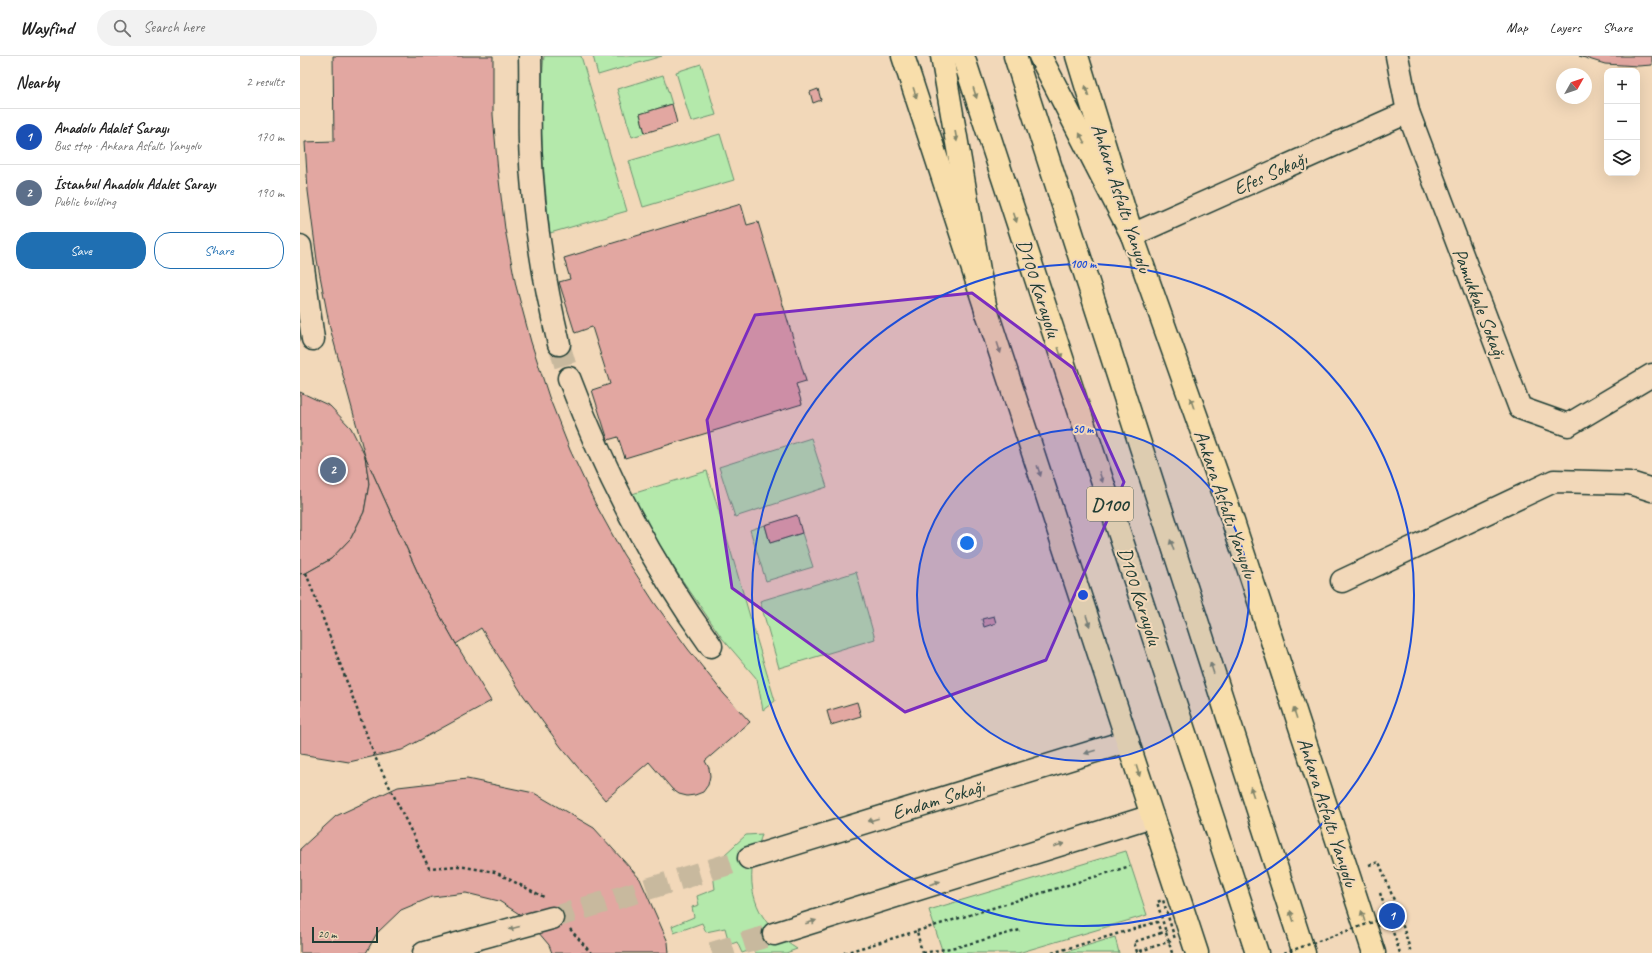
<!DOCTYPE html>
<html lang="en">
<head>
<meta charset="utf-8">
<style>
	body { margin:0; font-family:Caveat,sans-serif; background:#f2f2f2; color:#222 }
	.controls { position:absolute; right:12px; top:12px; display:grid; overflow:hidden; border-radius:8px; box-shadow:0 4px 16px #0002 }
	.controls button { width:36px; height:36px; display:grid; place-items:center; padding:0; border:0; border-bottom:1px solid #e0e0e0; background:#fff; color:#222; font:20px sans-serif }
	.compass { position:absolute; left:1256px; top:12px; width:36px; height:36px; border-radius:50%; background:#fff; box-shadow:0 4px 16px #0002; rotate:50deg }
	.scale { position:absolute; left:12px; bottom:10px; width:66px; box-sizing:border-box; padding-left:4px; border:2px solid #1f3d34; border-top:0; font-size:11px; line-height:14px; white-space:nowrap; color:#1f3d34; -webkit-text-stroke:3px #f2d8b9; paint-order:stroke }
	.you { position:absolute; left:667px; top:487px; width:14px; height:14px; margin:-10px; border:3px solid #fff; border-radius:50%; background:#1a73e8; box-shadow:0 0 0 6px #1a73e833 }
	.badge { display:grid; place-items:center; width:26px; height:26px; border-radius:50%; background:#1f6fb2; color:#fff; font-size:13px; font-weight:700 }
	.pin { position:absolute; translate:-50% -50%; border:2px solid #fff; box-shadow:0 1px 4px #0006 }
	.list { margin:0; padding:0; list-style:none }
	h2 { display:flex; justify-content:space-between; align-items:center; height:52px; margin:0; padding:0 16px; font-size:17px }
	h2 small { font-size:13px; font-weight:400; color:#767676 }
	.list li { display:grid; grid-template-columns:26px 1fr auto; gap:12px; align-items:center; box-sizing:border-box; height:56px; padding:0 16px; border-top:1px solid #e0e0e0 }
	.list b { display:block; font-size:15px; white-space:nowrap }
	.list p { margin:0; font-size:13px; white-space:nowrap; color:#767676 }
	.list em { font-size:13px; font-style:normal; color:#767676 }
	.actions { display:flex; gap:8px; padding:12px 16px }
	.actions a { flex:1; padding:9px 0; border:1px solid #1f6fb2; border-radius:16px; text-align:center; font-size:14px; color:#1f6fb2 }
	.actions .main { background:#1f6fb2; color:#fff }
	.icon { flex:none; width:22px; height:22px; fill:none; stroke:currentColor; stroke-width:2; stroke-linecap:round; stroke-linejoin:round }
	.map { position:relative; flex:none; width:1352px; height:897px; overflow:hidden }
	header { display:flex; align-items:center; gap:24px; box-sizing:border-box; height:56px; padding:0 20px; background:#fff; border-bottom:1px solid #e0e0e0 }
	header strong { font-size:19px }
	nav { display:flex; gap:22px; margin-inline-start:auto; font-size:14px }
	.search { width:280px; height:36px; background:#f2f2f2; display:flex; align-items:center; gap:10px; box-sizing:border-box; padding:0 14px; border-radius:22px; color:#767676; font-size:15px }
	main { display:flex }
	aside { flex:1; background:#fff }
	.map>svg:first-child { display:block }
	.green { fill:#b4e9ab; stroke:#6a9370 }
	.building { fill:#e2a7a1; stroke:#1f3d34 }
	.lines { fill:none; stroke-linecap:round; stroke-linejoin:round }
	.minor-tunnel { stroke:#c8b99e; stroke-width:22; stroke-dasharray:22 11; stroke-linecap:butt }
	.minor-casing { stroke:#1f3d34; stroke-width:25 }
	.major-casing { stroke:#1f3d34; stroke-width:25 }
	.highway-casing { stroke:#1f3d34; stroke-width:25 }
	.path { stroke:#1f3d34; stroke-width:2.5; stroke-dasharray:3 3; stroke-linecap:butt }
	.minor { stroke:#f2d8b9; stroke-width:22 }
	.major { stroke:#f8deab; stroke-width:22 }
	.highway { stroke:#f8deab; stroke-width:22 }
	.path-bridge { stroke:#1f3d34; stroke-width:2.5; stroke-dasharray:3 3; stroke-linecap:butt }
	.oneway { fill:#81856a }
	.oneway2 { fill:#7e8370 }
	.marked { fill:#7b2cbf; fill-opacity:0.2; stroke:#7b2cbf; stroke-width:3; stroke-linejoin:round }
	.ring { fill:none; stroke:#1d4ed8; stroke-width:2 }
	.labels { text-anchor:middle; stroke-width:4; stroke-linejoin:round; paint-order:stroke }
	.shield { fill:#f2d8b9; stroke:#5e6c5c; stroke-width:1 }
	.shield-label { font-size:19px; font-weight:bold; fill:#1f3d34 }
	.street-label { font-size:20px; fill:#1f3d34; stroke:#f2d8b9 }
	.centre { fill:#1d4ed8; stroke:#f2d8b9; stroke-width:2 }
	.ring-label { font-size:12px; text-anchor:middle; font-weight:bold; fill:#1d4ed8; stroke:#f2d8b9; stroke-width:4; stroke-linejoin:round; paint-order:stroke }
</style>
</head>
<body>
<header>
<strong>Wayfind</strong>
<div class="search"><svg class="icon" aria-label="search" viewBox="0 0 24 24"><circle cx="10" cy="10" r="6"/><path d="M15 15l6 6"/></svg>Search here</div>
<nav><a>Map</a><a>Layers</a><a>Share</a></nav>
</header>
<main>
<aside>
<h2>Nearby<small>2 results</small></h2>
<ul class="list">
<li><span class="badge" style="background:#1a4fb4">1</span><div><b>Anadolu Adalet Sarayı</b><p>Bus stop · Ankara Asfaltı Yanyolu</p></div><em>170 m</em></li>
<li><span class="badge" style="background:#5c6f8a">2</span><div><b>İstanbul Anadolu Adalet Sarayı</b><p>Public building</p></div><em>190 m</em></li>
</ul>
<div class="actions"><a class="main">Save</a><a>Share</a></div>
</aside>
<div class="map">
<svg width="1352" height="897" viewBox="0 0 1352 897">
	<rect width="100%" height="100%" fill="#f2d8b9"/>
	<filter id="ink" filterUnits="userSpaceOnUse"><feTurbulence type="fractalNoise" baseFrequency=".025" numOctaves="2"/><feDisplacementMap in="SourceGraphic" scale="8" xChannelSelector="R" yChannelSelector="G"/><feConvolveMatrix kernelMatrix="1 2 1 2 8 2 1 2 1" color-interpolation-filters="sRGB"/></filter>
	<g filter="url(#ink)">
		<g class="green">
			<path d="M 244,0 L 281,0 L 327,155 L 250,177 C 243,118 238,59 244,0 Z"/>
			<polygon points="293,0 362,0 298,19"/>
			<polygon points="401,8 416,59 391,66 376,16"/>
			<polygon points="363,19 372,48 340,58 345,77 332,81 317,33"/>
			<polygon points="420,78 434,124 343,151 329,105"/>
			<polygon points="511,382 527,431 435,461 419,411"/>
			<polygon points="407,415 475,645 463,654 457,623 422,582 378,518 353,478 332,438"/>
			<polygon points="465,469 470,487 502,477 513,511 466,525 450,474"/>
			<polygon points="556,516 575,583 479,612 460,545"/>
			<path d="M 462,778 C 459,789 453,802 452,814 C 449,849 468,875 497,893 L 486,897 L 456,897 L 454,893 L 442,897 L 437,886 L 412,895 L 410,888 L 428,883 L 425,872 L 406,876 L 402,867 L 374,877 L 372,870 L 394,861 L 392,851 L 399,849 L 397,840 L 415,833 L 412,810 L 446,779 Z"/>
			<polygon points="826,795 847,859 718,897 643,897 629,854"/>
			<polygon points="815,881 819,897 763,897"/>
		</g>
		<g class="building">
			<polygon points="33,0 193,0 193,59 198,116 205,173 216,230 231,286 249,341 270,394 295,447 323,498 354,546 388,593 424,638 450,666 405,705 409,712 410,720 408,729 403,736 395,739 387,740 379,738 372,733 349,706 305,744 261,691 221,636 181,572 156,588 125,533 65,400 30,272 17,204 8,135 5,86 34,85"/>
			<polygon points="1279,0 1352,0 1352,9 1338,10 1305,8"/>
			<polygon points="518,33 521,44 513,47 510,36"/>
			<polygon points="372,48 377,67 345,77 340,58"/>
			<polygon points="441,148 447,169 458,166 506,325 496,328 502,348 325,402 318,381 308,384 292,334 310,328 292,271 275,277 259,226 270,223 264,202"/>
			<polygon points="0,336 30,350 51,372 65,400 69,428 64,456 51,482 31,503 6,517 0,518"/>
			<polygon points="65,400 125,533 156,588 191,645 102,694 49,706 0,698 0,518 6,517 31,503 51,482 64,456 69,428"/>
			<polygon points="497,459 502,477 470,487 465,469"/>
			<polygon points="668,482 670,491 662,493 660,484"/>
			<polygon points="694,560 696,567 684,571 682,563"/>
			<polygon points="557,646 561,660 531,669 527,655"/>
			<polygon points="167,723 234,737 294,772 340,823 368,886 369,897 252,897 249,889 227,863 199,845 166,837 132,841 101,854 77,877 66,897 0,897 0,793 36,760 98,731"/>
		</g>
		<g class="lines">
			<g class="minor-tunnel">
				<polyline points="259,288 269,322"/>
				<polyline points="252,862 449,802"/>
				<polyline points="412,897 474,878"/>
			</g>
			<g class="minor-casing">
				<g id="minor">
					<path d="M 230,0 C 231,28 229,57 230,86 C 232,154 243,221 259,288"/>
					<polyline points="1097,0 1108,56 1220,352 1268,369 1352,319"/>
					<polyline points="832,179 1108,56"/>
					<polyline points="0,190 13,283"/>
					<path d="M 269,322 C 306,420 350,505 411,590"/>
					<polyline points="1042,525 1254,425 1330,427 1352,434"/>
					<polyline points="449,802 828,685"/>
					<polyline points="474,878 852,760"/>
					<polyline points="124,897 252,862"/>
				</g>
			</g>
			<g class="major-casing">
				<g id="major">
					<polyline points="603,0 897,897"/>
					<polyline points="777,0 832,179 925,441 1074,897"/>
				</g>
			</g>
			<g class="highway-casing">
				<g id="highway">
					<polyline points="642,0 686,255"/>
					<polyline points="663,0 957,897"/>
					<polyline points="715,0 1004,897"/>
					<polyline points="740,0 832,179"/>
				</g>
			</g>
			<g class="path">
				<polyline points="6,517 75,701 129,812 158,810 195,816 244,841"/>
				<polyline points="1069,809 1079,806 1099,857 1111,897"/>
				<polyline points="1080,837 1100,897"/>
				<polyline points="270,873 291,897"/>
				<polyline points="617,875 830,810"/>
				<polyline points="861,877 834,886 837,896 871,885"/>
				<polyline points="544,897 617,875 622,897"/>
				<polyline points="623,897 661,890 720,874"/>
				<polyline points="752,897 857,866 861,877 867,875"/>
			</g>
			<use href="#minor" class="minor"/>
			<use href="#major" class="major"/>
			<use href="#highway" class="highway"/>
			<g class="path-bridge">
				<polyline points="872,897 857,846 863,844 875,883"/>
				<polyline points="984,897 1099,857"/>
			</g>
		</g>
		<defs><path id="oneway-solid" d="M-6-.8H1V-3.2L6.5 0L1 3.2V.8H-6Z"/></defs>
		<g class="oneway">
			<use href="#oneway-solid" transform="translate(787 35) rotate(-107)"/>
			<use href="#oneway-solid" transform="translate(615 37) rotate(72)"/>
			<use href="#oneway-solid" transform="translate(675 37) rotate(72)"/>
			<use href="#oneway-solid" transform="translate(656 80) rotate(80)"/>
			<use href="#oneway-solid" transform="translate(782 82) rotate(-118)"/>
			<use href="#oneway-solid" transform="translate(715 161) rotate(72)"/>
			<use href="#oneway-solid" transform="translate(699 292) rotate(72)"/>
			<use href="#oneway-solid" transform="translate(760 297) rotate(72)"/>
			<use href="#oneway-solid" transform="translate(892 347) rotate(-109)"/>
			<use href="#oneway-solid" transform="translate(739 415) rotate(72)"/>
			<use href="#oneway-solid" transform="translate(801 421) rotate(72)"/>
			<use href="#oneway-solid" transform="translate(872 489) rotate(-108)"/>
			<use href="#oneway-solid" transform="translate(788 565) rotate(72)"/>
			<use href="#oneway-solid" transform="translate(912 612) rotate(-108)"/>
			<use href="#oneway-solid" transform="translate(995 657) rotate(-108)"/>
			<use href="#oneway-solid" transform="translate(838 715) rotate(72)"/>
			<use href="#oneway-solid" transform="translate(952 736) rotate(-108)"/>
			<use href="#oneway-solid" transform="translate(992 860) rotate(-108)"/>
			<use href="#oneway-solid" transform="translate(1063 860) rotate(-108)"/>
		</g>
		<g class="oneway2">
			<use href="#oneway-solid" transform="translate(790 696) rotate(163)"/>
			<use href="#oneway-solid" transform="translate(573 764) rotate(163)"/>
			<use href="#oneway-solid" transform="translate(759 789) rotate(-17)"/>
			<use href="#oneway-solid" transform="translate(635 827) rotate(-17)"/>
			<use href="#oneway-solid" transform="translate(511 866) rotate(-17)"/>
			<use href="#oneway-solid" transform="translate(214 872) rotate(165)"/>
		</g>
	</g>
	<path class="marked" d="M 672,237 L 773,312 L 824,426 L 746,604 L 605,656 L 432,532 L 407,364 L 455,259 Z"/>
	<circle cx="783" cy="539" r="166" fill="#1d4ed8" fill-opacity=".12"/>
	<g class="ring">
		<circle cx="783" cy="539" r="166"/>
		<circle cx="783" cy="539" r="331"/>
	</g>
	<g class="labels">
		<rect class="shield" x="787" y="431" width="46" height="34" rx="3"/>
		<g class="shield-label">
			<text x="810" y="455">D100</text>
		</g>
		<g class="street-label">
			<text transform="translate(970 117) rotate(-24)" y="7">Efes Sokağı</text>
			<text transform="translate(822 142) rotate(72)" y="7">Ankara Asfaltı Yanyolu</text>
			<text transform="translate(739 232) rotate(72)" y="7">D100 Karayolu</text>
			<text transform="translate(1180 247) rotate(69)" y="7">Pamukkale Sokağı</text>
			<text transform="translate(926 448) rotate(71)" y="7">Ankara Asfaltı Yanyolu</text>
			<text transform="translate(840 540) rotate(72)" y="7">D100 Karayolu</text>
			<text transform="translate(638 743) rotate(-17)" y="7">Endam Sokağı</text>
			<text transform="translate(1028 756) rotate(72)" y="7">Ankara Asfaltı Yanyolu</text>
		</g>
	</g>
	<circle cx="783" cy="539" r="6" class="centre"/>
	<g class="ring-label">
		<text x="783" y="212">100 m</text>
		<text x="783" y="377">50 m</text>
	</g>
</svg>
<div class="controls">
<button>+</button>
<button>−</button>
<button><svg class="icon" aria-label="layers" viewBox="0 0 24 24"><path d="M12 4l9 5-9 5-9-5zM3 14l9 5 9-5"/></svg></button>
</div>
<svg class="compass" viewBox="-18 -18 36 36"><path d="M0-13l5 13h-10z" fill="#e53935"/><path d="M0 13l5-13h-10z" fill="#767676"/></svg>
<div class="scale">20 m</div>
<div class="you"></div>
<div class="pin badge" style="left:1092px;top:860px;background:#1a4fb4">1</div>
<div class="pin badge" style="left:33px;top:414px;background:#5c6f8a">2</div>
</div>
</main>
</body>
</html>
